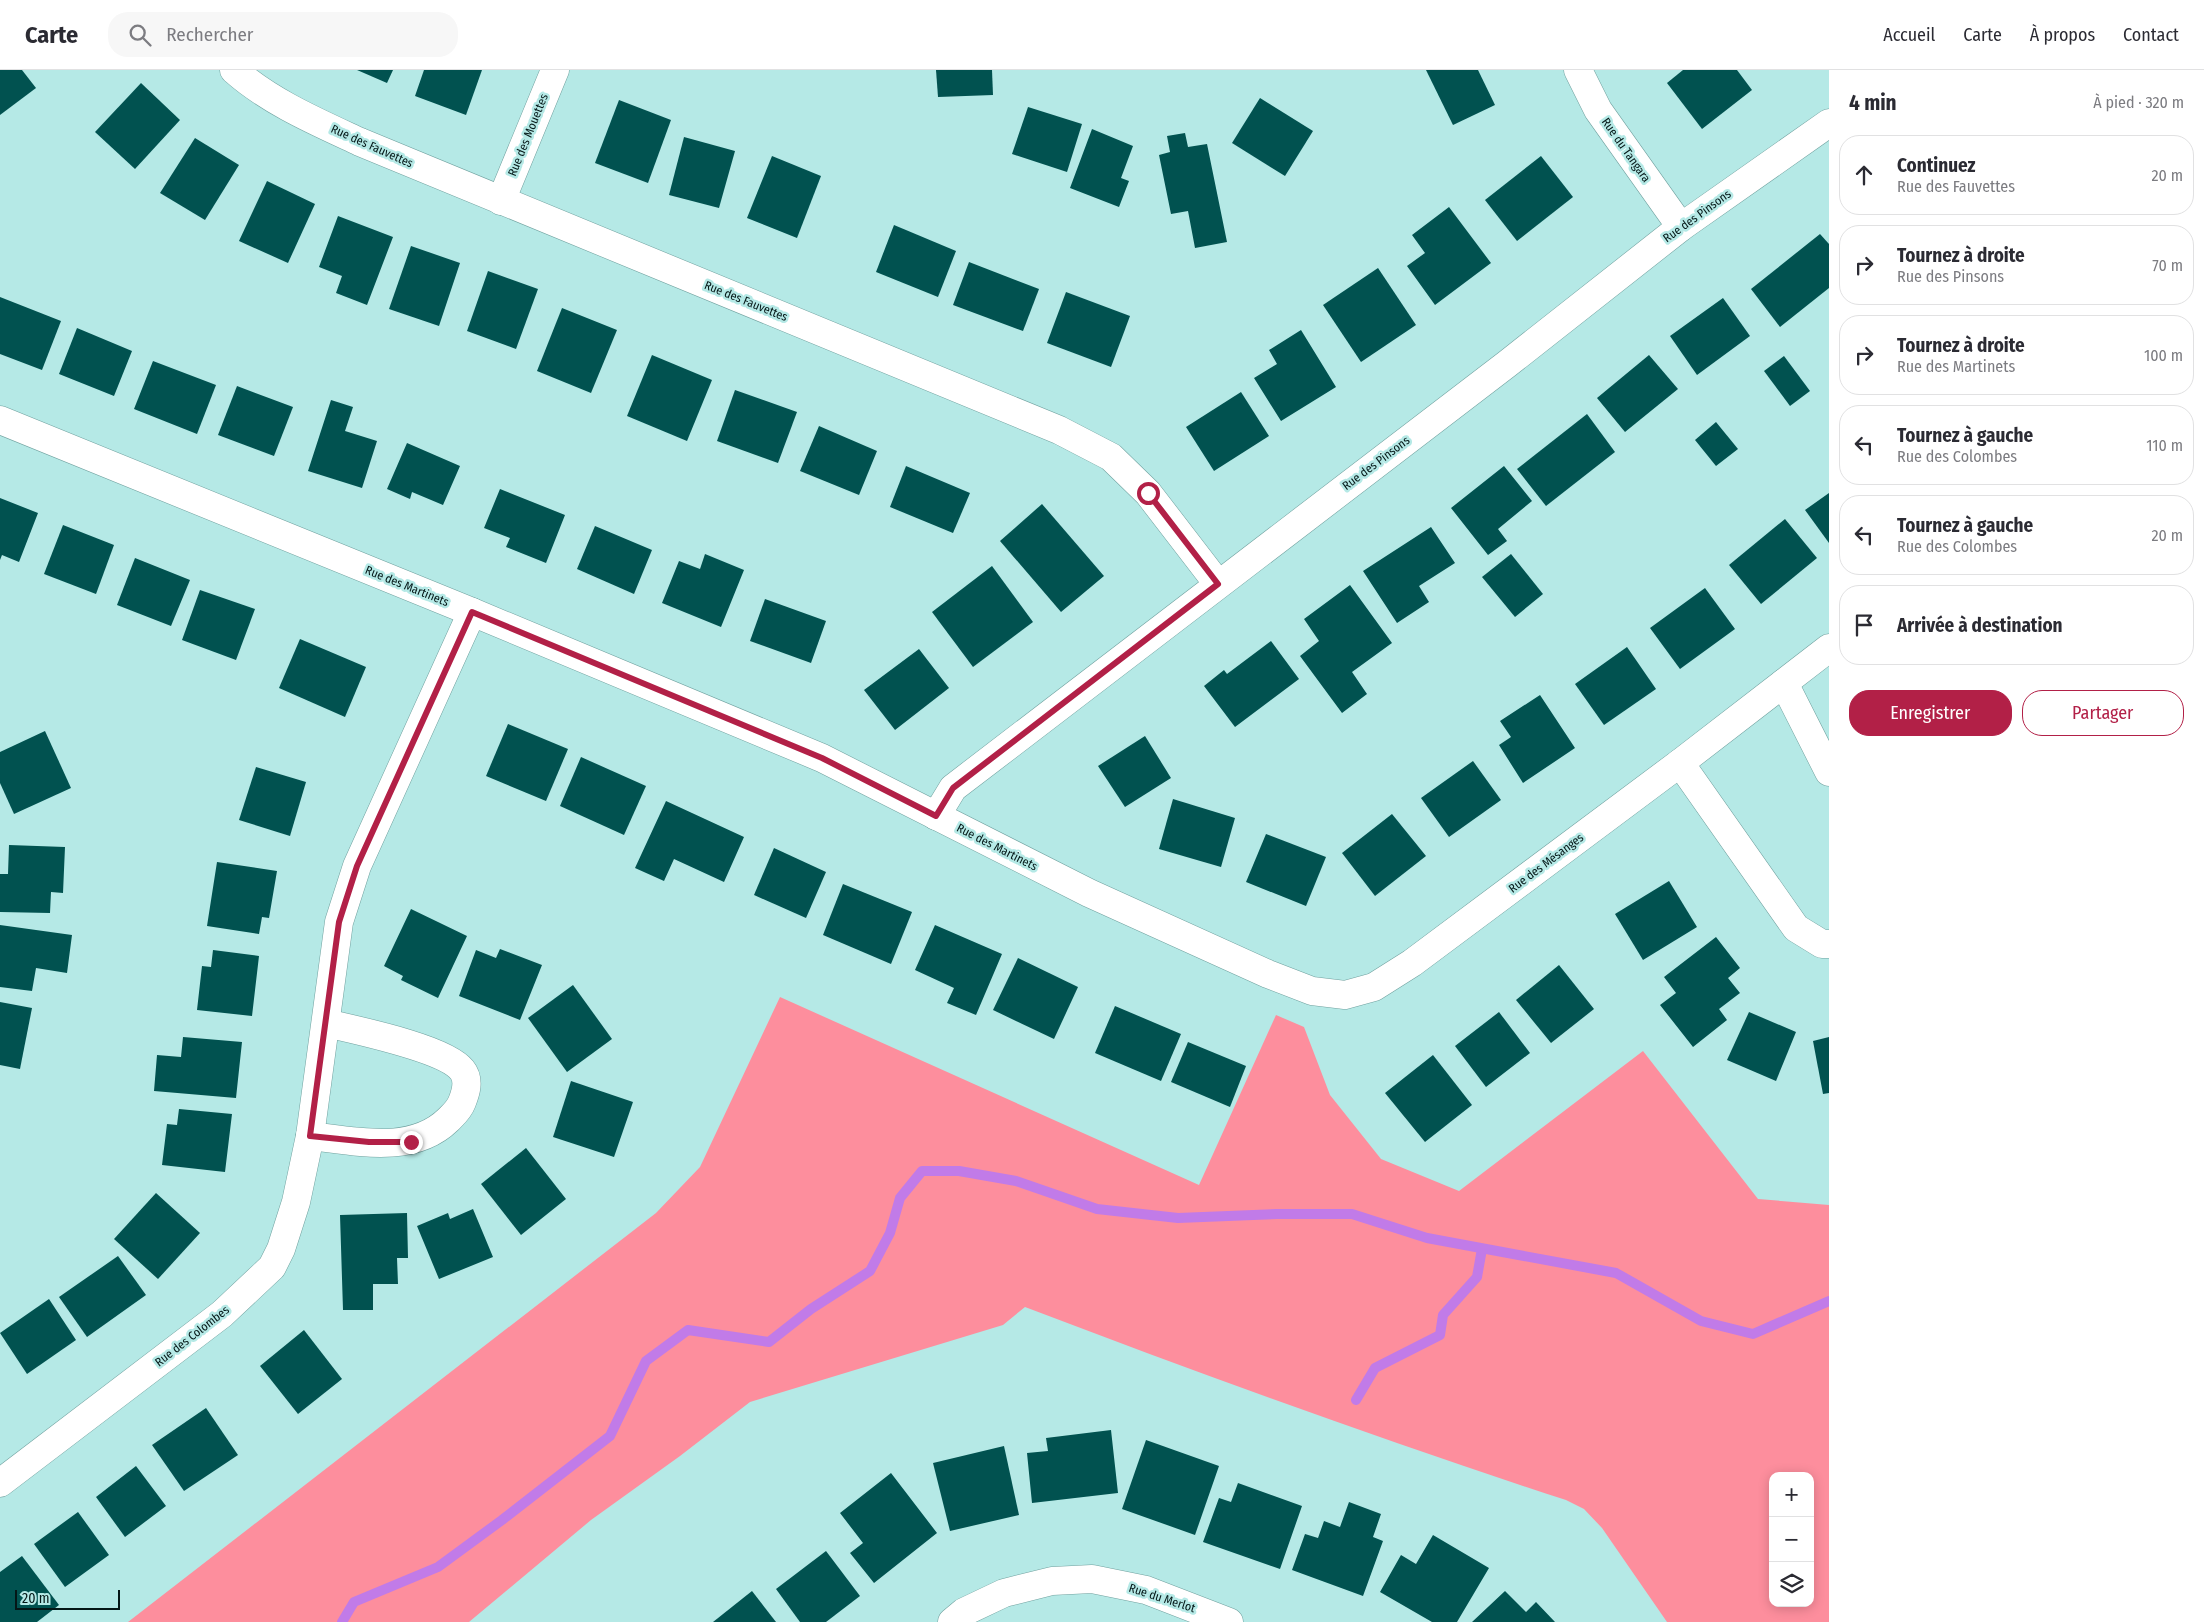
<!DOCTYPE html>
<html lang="fr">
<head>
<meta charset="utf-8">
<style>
	body { margin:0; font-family:"Fira Sans Condensed",sans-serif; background:#f7f7f7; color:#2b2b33 }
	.controls { position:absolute; right:15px; bottom:15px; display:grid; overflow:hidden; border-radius:10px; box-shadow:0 2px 12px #0003 }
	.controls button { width:45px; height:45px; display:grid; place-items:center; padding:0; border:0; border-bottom:1px solid #e1e1e2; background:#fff; color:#2b2b33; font:25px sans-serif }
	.scale { position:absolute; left:15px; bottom:12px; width:105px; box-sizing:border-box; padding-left:5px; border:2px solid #041717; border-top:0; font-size:14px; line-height:18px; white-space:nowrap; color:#041717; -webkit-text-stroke:4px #b5e9e6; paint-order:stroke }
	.stop { position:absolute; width:15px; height:15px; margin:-11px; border:4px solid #b22047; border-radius:50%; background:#fff }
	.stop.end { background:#b22047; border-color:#fff; box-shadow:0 1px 5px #0008 }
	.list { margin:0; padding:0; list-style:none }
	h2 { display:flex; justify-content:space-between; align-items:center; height:65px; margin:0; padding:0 20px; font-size:21px }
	h2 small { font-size:16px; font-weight:400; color:#7c7c81 }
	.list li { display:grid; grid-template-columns:32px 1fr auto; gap:15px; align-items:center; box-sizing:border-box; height:80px; margin:0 10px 10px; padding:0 10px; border:1px solid #e1e1e2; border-radius:20px }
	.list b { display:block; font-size:19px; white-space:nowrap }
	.list p { margin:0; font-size:16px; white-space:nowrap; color:#7c7c81 }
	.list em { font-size:16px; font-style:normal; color:#7c7c81 }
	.actions { display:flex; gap:10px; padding:15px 20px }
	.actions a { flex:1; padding:11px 0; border:1px solid #b22047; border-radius:20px; text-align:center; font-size:18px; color:#b22047 }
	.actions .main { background:#b22047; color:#fff }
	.icon { flex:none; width:28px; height:28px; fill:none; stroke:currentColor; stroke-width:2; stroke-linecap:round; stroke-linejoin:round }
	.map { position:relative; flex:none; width:1829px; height:1552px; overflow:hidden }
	header { display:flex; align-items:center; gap:30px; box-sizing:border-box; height:70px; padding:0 25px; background:#fff; border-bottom:1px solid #e1e1e2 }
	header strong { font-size:24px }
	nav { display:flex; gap:28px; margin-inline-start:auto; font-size:18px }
	.search { width:350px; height:45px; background:#f7f7f7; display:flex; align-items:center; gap:12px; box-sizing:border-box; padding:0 18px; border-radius:20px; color:#7c7c81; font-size:19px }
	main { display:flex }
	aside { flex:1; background:#fff }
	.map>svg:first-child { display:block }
	.green { fill:#fd8e9d; fill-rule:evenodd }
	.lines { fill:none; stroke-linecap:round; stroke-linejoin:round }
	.stream { stroke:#c17be8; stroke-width:10 }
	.building { fill:#015250 }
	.street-casing { stroke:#70a19f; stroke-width:29 }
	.street { stroke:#fff; stroke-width:28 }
	.route { stroke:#b22047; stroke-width:6 }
	.labels { text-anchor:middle; stroke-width:5; stroke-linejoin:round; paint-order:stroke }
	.street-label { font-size:12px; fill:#041717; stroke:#b5e9e6 }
</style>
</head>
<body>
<header>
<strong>Carte</strong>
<div class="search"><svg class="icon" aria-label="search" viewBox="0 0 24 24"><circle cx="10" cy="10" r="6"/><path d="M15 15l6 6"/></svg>Rechercher</div>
<nav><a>Accueil</a><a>Carte</a><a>À propos</a><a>Contact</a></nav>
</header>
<main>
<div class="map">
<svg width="1829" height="1552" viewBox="0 0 1829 1552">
	<rect width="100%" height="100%" fill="#b5e9e6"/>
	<path class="green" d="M 780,927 L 1199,1115 L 1276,945 L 1304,957 L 1330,1025 L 1381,1089 L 1459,1121 L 1643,981 L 1758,1129 L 1829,1135 L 1829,1552 L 1667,1552 L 1602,1458 L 1584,1439 L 1566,1430 C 1384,1371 1204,1305 1025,1237 L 1003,1255 L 750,1332 L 680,1386 L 591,1450 L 469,1552 L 128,1552 L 656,1143 L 700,1097 ZM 1773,1406 L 1810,1406 L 1810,1533 L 1773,1533 Z"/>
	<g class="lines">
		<g class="stream">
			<polyline points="1356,1330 1375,1298 1440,1265 1443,1245 1477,1207 1482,1179"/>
			<polyline points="342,1552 354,1532 438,1497 502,1450 610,1366 646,1291 688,1260 769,1272 811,1239 870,1201 890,1163 900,1128 922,1101 959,1101 1016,1111 1097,1139 1178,1148 1277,1144 1352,1144 1427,1168 1616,1203 1701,1251 1753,1264 1829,1231"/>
		</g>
	</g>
	<g class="building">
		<polygon points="0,0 22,0 36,18 0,45"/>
		<polygon points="357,0 393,0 387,13"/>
		<polygon points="424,0 482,0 466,45 415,26"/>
		<polygon points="936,0 992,0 993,25 938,27"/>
		<polygon points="1426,0 1478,0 1495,35 1453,55"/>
		<polygon points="1683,0 1737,0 1752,20 1702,59 1667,13"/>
		<polygon points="141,13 180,50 135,99 95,62"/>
		<polygon points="1260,28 1313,61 1285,106 1232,73"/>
		<polygon points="619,30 671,50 648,113 595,93"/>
		<polygon points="1028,37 1082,54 1067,102 1012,84"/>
		<polygon points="1092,59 1133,76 1121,108 1129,111 1119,137 1070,118"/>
		<polygon points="1185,63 1188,77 1207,74 1227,172 1195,178 1188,141 1171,144 1159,85 1170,82 1167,66"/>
		<polygon points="684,67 735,81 719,138 669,125"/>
		<polygon points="195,68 239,95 205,150 160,123"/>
		<polygon points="772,86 821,106 797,168 747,148"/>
		<polygon points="1541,86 1573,127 1517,171 1485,130"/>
		<polygon points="267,111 315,134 288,193 239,171"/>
		<polygon points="1449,137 1491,193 1435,235 1407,196 1425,183 1412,165"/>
		<polygon points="338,146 393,167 367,235 336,223 342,206 319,197"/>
		<polygon points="894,155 956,181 938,227 876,202"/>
		<polygon points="1820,164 1829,174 1829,218 1780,257 1751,219"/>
		<polygon points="411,176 460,193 439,256 389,239"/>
		<polygon points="969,192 1039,219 1023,261 953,235"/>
		<polygon points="1378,198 1416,255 1361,292 1323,235"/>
		<polygon points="488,201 538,219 516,279 467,261"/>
		<polygon points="1066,222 1130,246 1111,297 1047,273"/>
		<polygon points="0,227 61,251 42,300 0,284"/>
		<polygon points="1723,228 1750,266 1697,305 1670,266"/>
		<polygon points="562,238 617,260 591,323 537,301"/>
		<polygon points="77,258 132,281 114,326 59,304"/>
		<polygon points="1301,260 1336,317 1281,351 1254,308 1277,294 1269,280"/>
		<polygon points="652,285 712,310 687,371 627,346"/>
		<polygon points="1649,285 1678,319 1625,362 1597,328"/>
		<polygon points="1784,286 1810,321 1790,336 1764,301"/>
		<polygon points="153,291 216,315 197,364 134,339"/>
		<polygon points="237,316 293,337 274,386 218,365"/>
		<polygon points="735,320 797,342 778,393 717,371"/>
		<polygon points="1241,322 1269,366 1214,401 1186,357"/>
		<polygon points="331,330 353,337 345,361 377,371 362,418 308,401"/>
		<polygon points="1587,344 1615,382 1546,436 1517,399"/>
		<polygon points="1716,352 1738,379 1716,396 1695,370"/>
		<polygon points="819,356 877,381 859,425 800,401"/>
		<polygon points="407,373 460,396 443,435 412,422 410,429 387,419"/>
		<polygon points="906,396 970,423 953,463 890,437"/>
		<polygon points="1504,396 1532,431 1498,459 1507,471 1488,485 1451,438"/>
		<polygon points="500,419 565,445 546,493 506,477 510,468 484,458"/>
		<polygon points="1829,423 1829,473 1805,440"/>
		<polygon points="0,428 38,443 19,492 2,485 0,490"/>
		<polygon points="1042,434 1104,506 1061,542 1000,471"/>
		<polygon points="1785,449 1817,488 1761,534 1729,495"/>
		<polygon points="63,455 114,475 96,524 44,504"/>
		<polygon points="595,456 652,480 634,524 577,499"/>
		<polygon points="1431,457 1455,493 1419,516 1429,532 1397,553 1363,501"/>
		<polygon points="705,484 744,500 721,557 662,533 679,491 700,499"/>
		<polygon points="1511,484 1543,524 1515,547 1482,507"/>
		<polygon points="135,488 190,510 171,556 117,535"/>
		<polygon points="992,496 1033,552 973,597 932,542"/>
		<polygon points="1350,515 1392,573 1352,602 1367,624 1342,643 1300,586 1319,571 1304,549"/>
		<polygon points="1705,518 1735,559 1680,599 1650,558"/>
		<polygon points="200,520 255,539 236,590 182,570"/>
		<polygon points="765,529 826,551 811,593 750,571"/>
		<polygon points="300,569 366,597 345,647 279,618"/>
		<polygon points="1271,571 1299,609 1235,657 1204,616 1224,600 1227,604"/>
		<polygon points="1627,577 1656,619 1604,655 1575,614"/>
		<polygon points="919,579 949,618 895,660 864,620"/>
		<polygon points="1540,625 1575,678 1523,713 1499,675 1511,667 1500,651"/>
		<polygon points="508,654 568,679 546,731 486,706"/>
		<polygon points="45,661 71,718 14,744 0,713 0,682"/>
		<polygon points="1145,666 1171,708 1125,737 1098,696"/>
		<polygon points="581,687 646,716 624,765 560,736"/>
		<polygon points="1473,691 1501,730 1449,767 1421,728"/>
		<polygon points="256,697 306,712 290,766 239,750"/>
		<polygon points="1173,729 1235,748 1221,797 1159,779"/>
		<polygon points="666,731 744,767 724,812 674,789 664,811 635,798"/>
		<polygon points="1392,744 1426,786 1375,826 1342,783"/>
		<polygon points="1266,764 1326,787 1306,836 1246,812"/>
		<polygon points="9,775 65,777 63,823 51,822 50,843 0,842 0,804 8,804"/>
		<polygon points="774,778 826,802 806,848 754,825"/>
		<polygon points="217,792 277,801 269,848 262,847 259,864 207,856"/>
		<polygon points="1669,811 1697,857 1643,890 1615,844"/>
		<polygon points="843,814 912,842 891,894 823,865"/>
		<polygon points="411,839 467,866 438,928 401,910 403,906 384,896"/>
		<polygon points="0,855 72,865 67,903 36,898 32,921 0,917"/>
		<polygon points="935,855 1002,884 976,945 947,933 954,918 915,900"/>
		<polygon points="1716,867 1740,898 1728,908 1740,923 1719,939 1727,950 1693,977 1660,935 1676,923 1664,907"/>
		<polygon points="500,879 542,895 520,950 459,926 476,880 496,888"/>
		<polygon points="213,880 259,886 252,946 197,940 202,896 211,897"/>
		<polygon points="1018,888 1078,917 1054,969 993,940"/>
		<polygon points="1559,895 1594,939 1551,973 1516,930"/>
		<polygon points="573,915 612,969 567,1002 528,948"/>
		<polygon points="0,932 32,938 20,999 0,995"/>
		<polygon points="1115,936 1181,964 1161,1011 1095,983"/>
		<polygon points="1499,942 1530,983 1486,1017 1455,976"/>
		<polygon points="1749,942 1796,962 1776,1011 1727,990"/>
		<polygon points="183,967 242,972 236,1028 154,1021 157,985 181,987"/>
		<polygon points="1829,967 1829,1023 1823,1024 1813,971"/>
		<polygon points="1188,972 1246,996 1230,1037 1171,1012"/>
		<polygon points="1433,985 1472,1035 1425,1072 1385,1023"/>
		<polygon points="571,1011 633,1032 614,1087 553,1067"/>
		<polygon points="179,1039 232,1044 225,1102 162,1095 167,1054 177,1055"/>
		<polygon points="526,1078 566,1129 521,1165 481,1114"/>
		<polygon points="156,1123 200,1163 158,1209 114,1169"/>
		<polygon points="473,1139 493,1187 439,1209 417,1156 448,1143 450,1149"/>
		<polygon points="407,1143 408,1188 397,1188 398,1214 373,1214 373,1240 343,1240 340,1145"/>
		<polygon points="118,1186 146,1225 87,1267 59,1227"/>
		<polygon points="49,1229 76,1270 27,1304 0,1263"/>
		<polygon points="304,1260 342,1309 298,1344 260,1296"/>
		<polygon points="206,1338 238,1385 184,1421 152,1375"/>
		<polygon points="1111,1360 1118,1423 1032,1433 1027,1383 1048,1381 1046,1368"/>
		<polygon points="1146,1370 1219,1396 1195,1465 1122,1439"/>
		<polygon points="1004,1376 1019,1445 950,1461 933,1393"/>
		<polygon points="136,1396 166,1436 125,1467 96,1427"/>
		<polygon points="891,1403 937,1463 874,1513 850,1483 863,1473 840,1443"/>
		<polygon points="1238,1413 1302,1436 1280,1499 1203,1472 1219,1428 1231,1432"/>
		<polygon points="1349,1432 1381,1444 1373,1467 1383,1471 1363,1526 1292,1500 1305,1464 1318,1468 1324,1451 1340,1457"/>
		<polygon points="78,1442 109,1485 65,1517 34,1474"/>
		<polygon points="1433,1465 1489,1498 1457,1552 1432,1552 1380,1522 1401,1485 1416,1494"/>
		<polygon points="826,1481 860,1526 826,1552 800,1552 776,1519"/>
		<polygon points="22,1486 59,1535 37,1552 0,1552 0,1502"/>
		<polygon points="752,1521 776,1552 713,1552"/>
		<polygon points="1505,1521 1526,1542 1536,1532 1555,1552 1472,1552"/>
	</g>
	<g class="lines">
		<g class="street-casing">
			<g id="street">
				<path d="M 234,0 C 270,32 317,52 360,72 L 1059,360 L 1111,387 L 1148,423 L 1218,514"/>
				<polyline points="1578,0 1598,40 1681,157"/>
				<polyline points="501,131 555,0"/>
				<polyline points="0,350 472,542 822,688 1089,823 1268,904 1312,921 1345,925 1374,917 1412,893 1680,693 1829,578"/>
				<polyline points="1784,613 1829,702"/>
				<polyline points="1680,693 1796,858 1822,874 1829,874"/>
				<polyline points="936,746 953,718 1507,294 1681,157 1829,53"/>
				<path d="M 310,1066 C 355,1071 412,1085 448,1050 C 454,1044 459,1040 462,1032 C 466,1022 470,1010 462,1000 C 445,978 355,960 326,953"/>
				<polyline points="0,1413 222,1244 272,1197 281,1179 296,1132 310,1066 339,852 357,796 472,542"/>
				<polyline points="952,1552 964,1542 1004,1523 1052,1511 1092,1509 1146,1520 1229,1552"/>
			</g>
		</g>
		<use href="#street" class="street"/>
	</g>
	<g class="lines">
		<polyline class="route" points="411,1072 369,1072 310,1066 339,852 357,796 472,542 822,688 936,746 953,718 1218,514 1148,423"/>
	</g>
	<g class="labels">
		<g class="street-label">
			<text transform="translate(528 65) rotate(-68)" y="4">Rue des Mouettes</text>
			<text transform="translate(372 76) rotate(24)" y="4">Rue des Fauvettes</text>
			<text transform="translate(1626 80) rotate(55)" y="4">Rue du Tangara</text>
			<text transform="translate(1697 146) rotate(-36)" y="4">Rue des Pinsons</text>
			<text transform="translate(746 231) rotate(22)" y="4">Rue des Fauvettes</text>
			<text transform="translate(1376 393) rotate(-37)" y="4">Rue des Pinsons</text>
			<text transform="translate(407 516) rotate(22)" y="4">Rue des Martinets</text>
			<text transform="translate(997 777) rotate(27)" y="4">Rue des Martinets</text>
			<text transform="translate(1546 793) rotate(-37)" y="4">Rue des Mésanges</text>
			<text transform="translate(192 1266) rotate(-38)" y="4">Rue des Colombes</text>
			<text transform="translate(1162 1528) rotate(18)" y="4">Rue du Merlot</text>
		</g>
	</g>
</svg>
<div class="controls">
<button>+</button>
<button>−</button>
<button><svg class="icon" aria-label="layers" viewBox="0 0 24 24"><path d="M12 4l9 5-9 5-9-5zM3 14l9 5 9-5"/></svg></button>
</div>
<div class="scale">20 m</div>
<div class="stop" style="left:1148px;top:423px"></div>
<div class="stop end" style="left:411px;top:1072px"></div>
</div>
<aside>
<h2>4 min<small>À pied · 320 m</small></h2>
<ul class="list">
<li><svg class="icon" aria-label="ahead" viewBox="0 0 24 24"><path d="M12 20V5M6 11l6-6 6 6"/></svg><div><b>Continuez</b><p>Rue des Fauvettes</p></div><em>20 m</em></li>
<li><svg class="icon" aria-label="right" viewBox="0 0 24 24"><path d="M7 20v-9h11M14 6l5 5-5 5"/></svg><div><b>Tournez à droite</b><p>Rue des Pinsons</p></div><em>70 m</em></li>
<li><svg class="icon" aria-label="right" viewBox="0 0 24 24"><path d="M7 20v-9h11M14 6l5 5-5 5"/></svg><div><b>Tournez à droite</b><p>Rue des Martinets</p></div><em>100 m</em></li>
<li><svg class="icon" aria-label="left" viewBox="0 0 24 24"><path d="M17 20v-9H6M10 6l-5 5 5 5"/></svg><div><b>Tournez à gauche</b><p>Rue des Colombes</p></div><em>110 m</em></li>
<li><svg class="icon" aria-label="left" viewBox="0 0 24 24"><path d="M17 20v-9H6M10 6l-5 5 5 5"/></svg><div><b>Tournez à gauche</b><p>Rue des Colombes</p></div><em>20 m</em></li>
<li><svg class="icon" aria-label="arrive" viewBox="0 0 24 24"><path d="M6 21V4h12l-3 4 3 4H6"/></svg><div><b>Arrivée à destination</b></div></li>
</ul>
<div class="actions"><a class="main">Enregistrer</a><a>Partager</a></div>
</aside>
</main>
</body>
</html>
